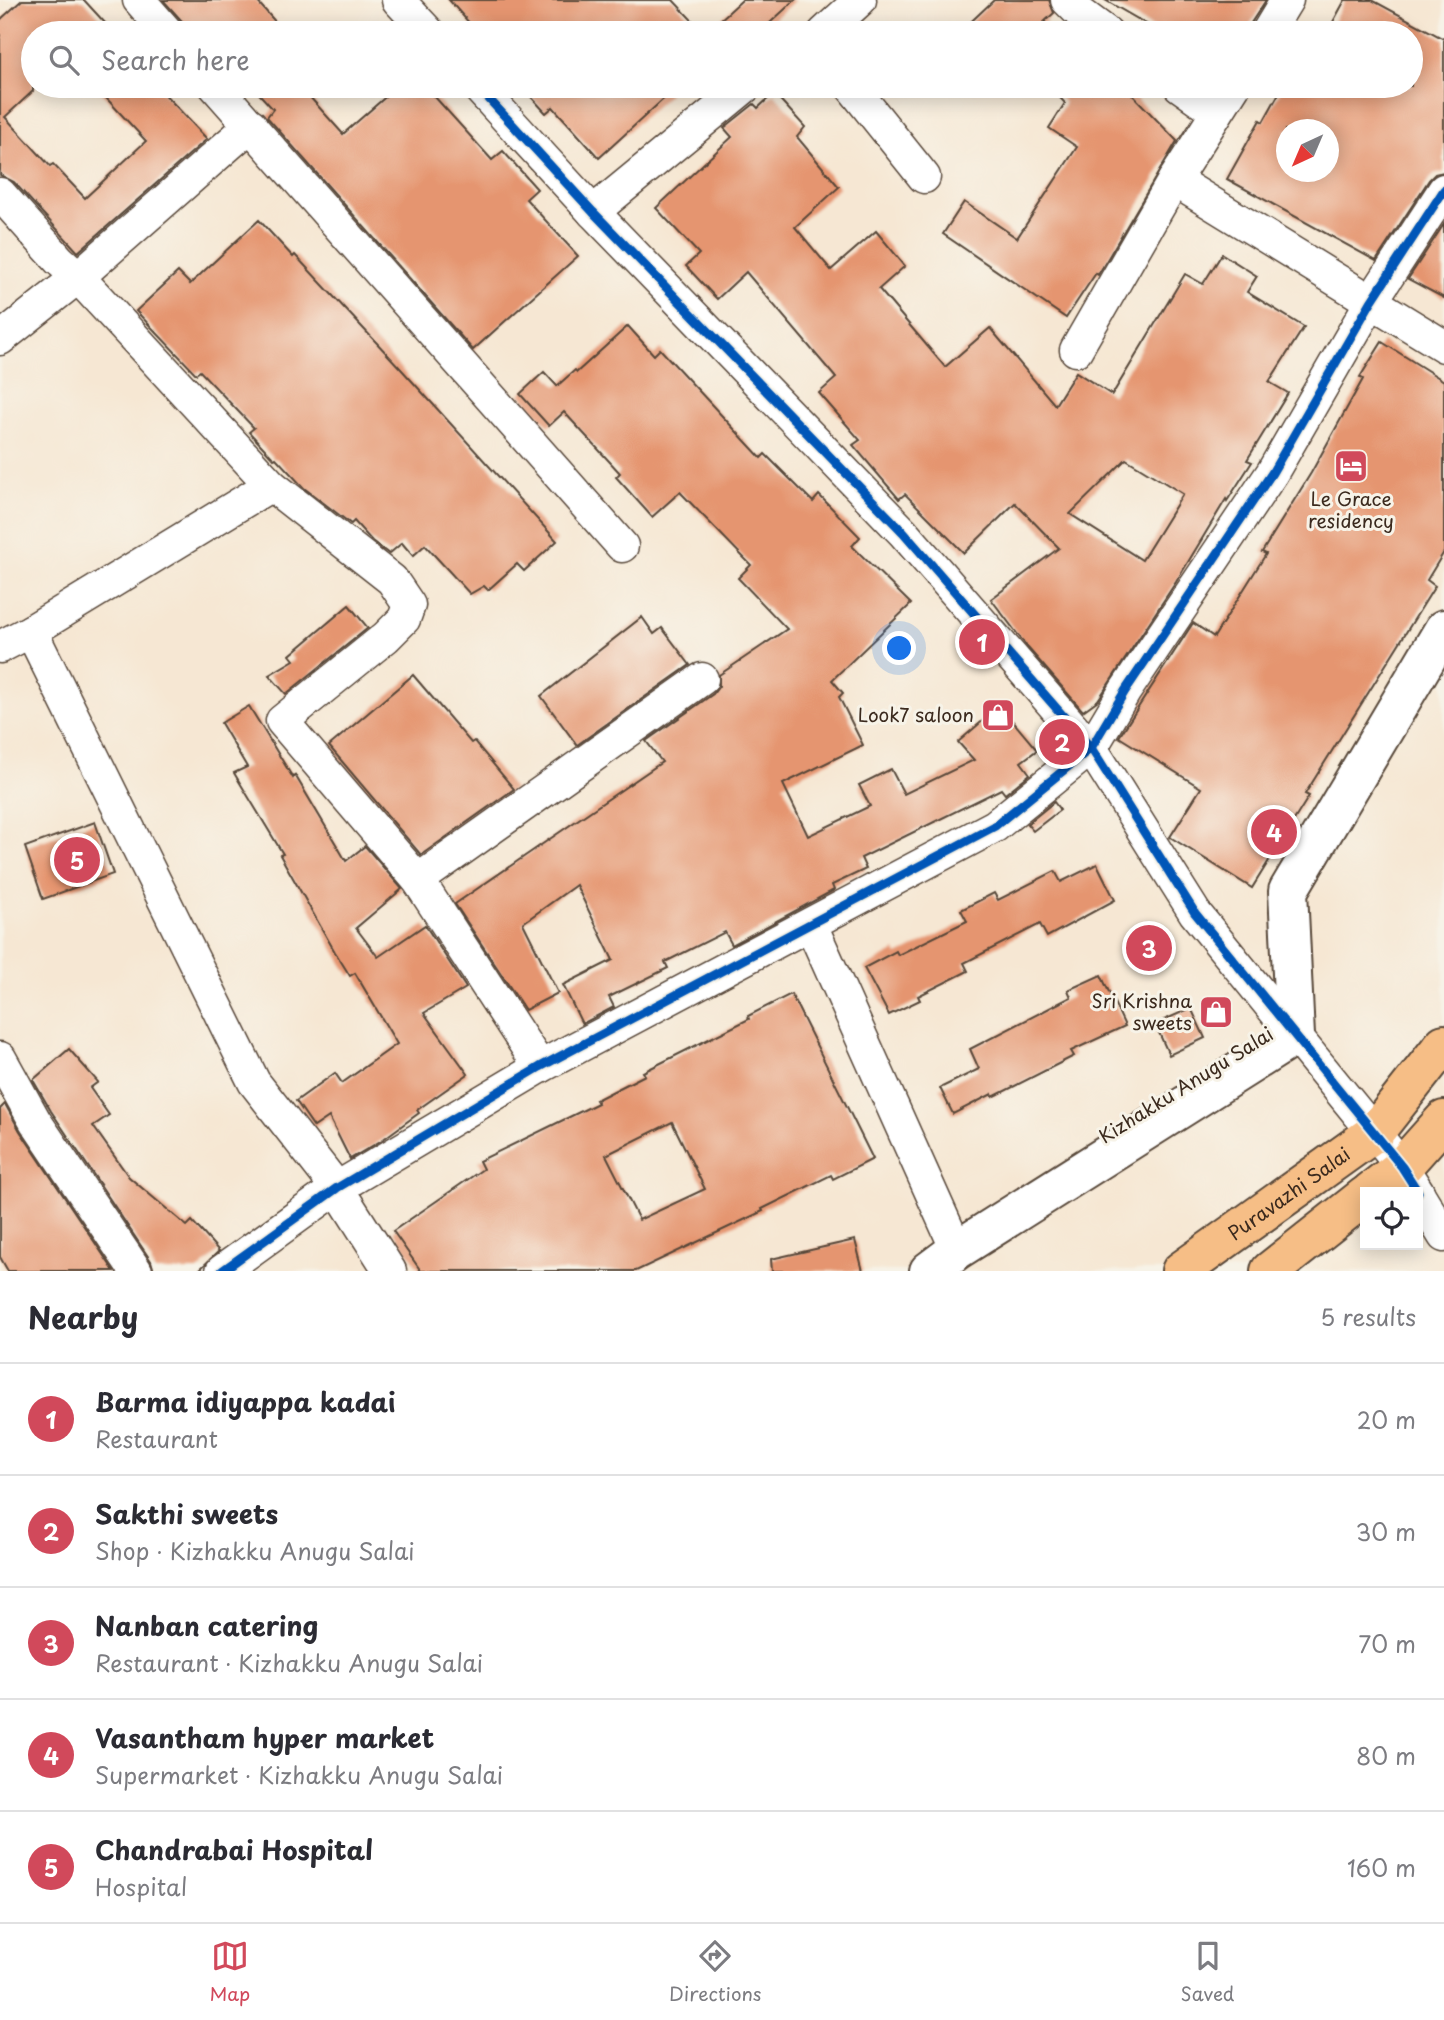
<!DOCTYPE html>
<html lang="en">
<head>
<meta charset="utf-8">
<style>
	body { margin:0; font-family:"Playpen Sans",sans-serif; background:#f7f7f7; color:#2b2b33 }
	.controls { position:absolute; right:21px; bottom:21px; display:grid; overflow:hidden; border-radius:0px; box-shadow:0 4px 18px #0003 }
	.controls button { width:63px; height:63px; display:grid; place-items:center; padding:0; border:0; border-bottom:2px solid #e1e1e2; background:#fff; color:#2b2b33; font:35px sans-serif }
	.compass { position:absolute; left:1276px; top:119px; width:63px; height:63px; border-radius:50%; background:#fff; box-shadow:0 4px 18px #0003; rotate:224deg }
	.you { position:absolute; left:900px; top:649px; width:24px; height:24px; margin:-18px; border:5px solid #fff; border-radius:50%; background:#1a73e8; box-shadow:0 0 0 10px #1a73e833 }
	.badge { display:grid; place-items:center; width:46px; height:46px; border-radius:50%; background:#d1495b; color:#fff; font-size:23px; font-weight:700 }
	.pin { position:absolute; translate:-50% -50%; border:4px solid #fff; box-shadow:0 2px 7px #0006 }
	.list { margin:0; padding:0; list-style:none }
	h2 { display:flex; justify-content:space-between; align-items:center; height:91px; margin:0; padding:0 28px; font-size:30px }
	h2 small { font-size:23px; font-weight:400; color:#7c7c81 }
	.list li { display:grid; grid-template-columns:46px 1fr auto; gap:21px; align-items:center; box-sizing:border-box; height:112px; padding:0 28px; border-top:2px solid #e1e1e2 }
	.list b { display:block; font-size:26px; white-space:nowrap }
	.list p { margin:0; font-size:23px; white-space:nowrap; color:#7c7c81 }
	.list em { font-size:23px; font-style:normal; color:#7c7c81 }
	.icon { flex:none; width:38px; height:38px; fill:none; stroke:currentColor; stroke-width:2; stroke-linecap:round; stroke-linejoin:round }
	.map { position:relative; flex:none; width:1444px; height:1271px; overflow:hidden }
	.search { position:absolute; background:#fff; box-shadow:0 4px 18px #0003; left:21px; right:21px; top:21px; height:77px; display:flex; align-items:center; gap:18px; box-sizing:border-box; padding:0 24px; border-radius:38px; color:#7c7c81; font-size:26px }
	.sheet { height:651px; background:#fff }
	nav { display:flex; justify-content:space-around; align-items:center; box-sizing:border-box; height:98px; border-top:2px solid #e1e1e2; background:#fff; font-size:19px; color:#7c7c81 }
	nav a { display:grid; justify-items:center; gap:4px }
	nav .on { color:#d1495b }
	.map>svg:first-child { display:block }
	.building { fill:#e59570; fill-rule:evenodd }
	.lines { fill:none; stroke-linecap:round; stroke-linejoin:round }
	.minor-casing { stroke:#574639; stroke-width:35 }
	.tertiary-casing { stroke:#574639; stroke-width:42 }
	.primary-casing { stroke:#574639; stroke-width:42 }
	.minor { stroke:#fff; stroke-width:32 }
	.tertiary { stroke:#fff; stroke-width:38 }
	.primary { stroke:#f6be86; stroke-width:38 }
	.cycleway-casing { stroke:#f7f3e8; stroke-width:13 }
	.cycleway { stroke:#0057b8; stroke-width:9 }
	.labels { text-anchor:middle; stroke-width:6; stroke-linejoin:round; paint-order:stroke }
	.poi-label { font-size:19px; fill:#3b2a1e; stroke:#f7f3e8; text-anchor:end }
	.street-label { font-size:19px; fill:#3b2a1e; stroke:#f7f3e8 }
</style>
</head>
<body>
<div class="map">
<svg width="1444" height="1271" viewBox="0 0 1444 1271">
	<rect width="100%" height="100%" fill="#f7f3e8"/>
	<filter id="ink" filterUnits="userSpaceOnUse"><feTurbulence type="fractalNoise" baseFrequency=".0143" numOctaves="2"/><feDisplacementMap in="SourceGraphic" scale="14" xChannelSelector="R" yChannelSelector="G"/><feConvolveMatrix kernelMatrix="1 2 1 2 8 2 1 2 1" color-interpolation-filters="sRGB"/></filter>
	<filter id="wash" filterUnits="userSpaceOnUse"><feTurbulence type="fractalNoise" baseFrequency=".00686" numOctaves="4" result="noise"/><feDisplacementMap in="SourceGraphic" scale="28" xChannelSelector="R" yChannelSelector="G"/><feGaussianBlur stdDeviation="1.57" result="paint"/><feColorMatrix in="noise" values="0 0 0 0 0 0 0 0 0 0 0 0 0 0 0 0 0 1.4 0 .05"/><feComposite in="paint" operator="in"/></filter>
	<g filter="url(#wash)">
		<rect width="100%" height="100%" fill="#f6e7d3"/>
		<g id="blocks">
			<g class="building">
				<polygon points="22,0 84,0 106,24 96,33 33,33 33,91 5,117 50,166 53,164 85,198 146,141 95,86 157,86 207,139 78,252 14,182 0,175 0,20"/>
				<polygon points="163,0 256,0 279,26 271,33 186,33 182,21"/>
				<polygon points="449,0 673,0 704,33 472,33 468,29 472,26"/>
				<polygon points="742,0 795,0 759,33 706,33"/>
				<polygon points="994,0 1049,0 1054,13 1044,22 1054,33 959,33"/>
				<polygon points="1105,0 1266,0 1251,23 1249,33 1162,33"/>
				<path d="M 1345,0 L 1372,0 L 1444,39 L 1444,172 L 1435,174 L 1429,180 L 1376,261 L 1227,179 L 1260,120 L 1263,122 L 1283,86 L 1411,86 L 1411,33 L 1327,33 ZM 1286,130 L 1328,130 L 1328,172 L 1286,172 Z"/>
				<polygon points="252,86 300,86 343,134 398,86 425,86 492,160 503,151 537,189 526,199 578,256 473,350 267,117 273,109"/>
				<polygon points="521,86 662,86 669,94 599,158 553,107 546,113"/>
				<polygon points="1049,86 1124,86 1177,141 1098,275 1096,273 1066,318 943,234 964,202 1017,238 1077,147 1049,128 1065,103"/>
				<path d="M 774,93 L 805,127 L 797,137 L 839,187 L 795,227 L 831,270 L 876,231 L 905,266 L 879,289 L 945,367 L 990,328 L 1055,405 L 1076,372 L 1112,395 L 1185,274 L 1203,284 L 1222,254 L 1257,276 L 1247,292 L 1304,327 L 1269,382 L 1288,393 L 1247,460 L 1252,462 L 1227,501 L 1226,499 L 1176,582 L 1098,700 L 1083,711 L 1028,648 L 991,599 L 1059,548 L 1015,503 L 964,553 L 905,494 L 899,499 L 853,445 L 860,440 L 819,393 L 836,378 L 746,272 L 717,299 L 686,266 L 699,254 L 656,208 L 732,137 L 724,128 L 754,104 L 758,108 ZM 1126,459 L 1183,494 L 1142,560 L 1070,514 Z"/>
				<polygon points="259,220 293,257 295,255 401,369 557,541 524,571 517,564 488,590 484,586 470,594 425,545 413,556 402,543 389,554 372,541 354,521 351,524 304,488 276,458 274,459 249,432 254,428 200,371 196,374 136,311 178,272 190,284"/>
				<polygon points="1444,224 1444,298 1408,279"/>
				<polygon points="628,326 654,355 660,349 761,458 765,454 813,502 819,495 860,537 852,546 911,604 832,680 843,693 839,697 863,745 783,784 808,836 870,806 859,785 891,769 904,794 974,760 958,742 1000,706 1037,750 1021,762 1030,774 1005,794 1001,789 861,858 866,869 832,885 834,890 732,945 725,932 665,962 668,968 609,997 614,1007 582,1024 563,985 613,960 576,885 523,923 558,993 525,1010 455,904 662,762 646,741 713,694 719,686 719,675 787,629 738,578 751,565 680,492 652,517 616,477 620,473 564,412 549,426 520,394 544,372 557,386 575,370 577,372"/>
				<polygon points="1382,342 1444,381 1444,552 1427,580 1435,586 1305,794 1309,796 1252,888 1170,837 1201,788 1119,737 1193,623 1214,637 1266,554 1262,552 1311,473 1363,379 1360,377"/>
				<polygon points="349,605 368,628 286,694 269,675 294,660 290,655"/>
				<polygon points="642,617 654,634 662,628 690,665 577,745 541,696"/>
				<polygon points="413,675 471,743 474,741 514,789 421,855 329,746"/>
				<polygon points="249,706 293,778 295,775 346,861 365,846 402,889 356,928 378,957 425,925 466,988 424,1013 468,1074 417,1110 419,1113 382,1140 350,1159 329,1117 314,1127 296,1101 335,1073 342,1083 397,1044 355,973 350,976 335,952 280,855 283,854 234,773 247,767 221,723"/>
				<polygon points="1054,802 1060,810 1033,831 1027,824"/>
				<polygon points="95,822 113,874 43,899 25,847"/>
				<polygon points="1097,864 1115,900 1047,937 1040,924 964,963 968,971 918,996 920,1000 889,1015 864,968 896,951 898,955 967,921 961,910 994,893 998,900 1055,871 1061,882"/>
				<polygon points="1101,975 1125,1026 1071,1051 1074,1056 993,1097 992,1094 953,1114 940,1088 979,1069 970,1049 1071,997 1068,990"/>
				<path d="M 791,994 L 873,1159 L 833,1179 L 831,1175 L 762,1209 L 763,1211 L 636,1271 L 421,1271 L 393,1231 L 483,1169 L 479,1161 L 598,1103 L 596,1100 L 645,1075 L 643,1072 L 749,1019 L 748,1016 ZM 672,1122 L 705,1189 L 639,1220 L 606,1155 Z"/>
				<polygon points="1191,1008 1205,1038 1169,1055 1155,1024"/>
				<polygon points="69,1049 98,1082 90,1088 109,1115 93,1126 129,1177 187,1226 192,1221 219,1251 198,1271 154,1271 151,1261 51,1111 33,1080"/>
				<polygon points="5,1104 20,1131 114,1271 8,1271 0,1257 0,1109"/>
				<polygon points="855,1240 863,1271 772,1271 771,1259"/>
			</g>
		</g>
	</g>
	<g filter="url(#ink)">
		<use href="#blocks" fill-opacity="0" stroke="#574639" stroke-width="2"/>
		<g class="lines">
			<g class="minor-casing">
				<g id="minor">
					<polyline points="139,0 168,33"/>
					<polyline points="398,0 429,33"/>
					<polyline points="1067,0 1080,13 1107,33"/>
					<polyline points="824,33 860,0"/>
					<polyline points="1267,33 1287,0"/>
					<polyline points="215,86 622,546"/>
					<polyline points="477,86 593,212 903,532 1091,748 1195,913 1402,1167 1418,1192"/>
					<polyline points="851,86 924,177"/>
					<polyline points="1180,86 1217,112"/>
					<polyline points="1174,180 1444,346"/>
					<polyline points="0,194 59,260 78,277 271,485 31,631 254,1082 337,1188 390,1271"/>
					<polyline points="593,212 746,86"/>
					<polyline points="0,339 78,277 251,125"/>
					<polyline points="1076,350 1174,180 1234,86"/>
					<polyline points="271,485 392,580 409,605 404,619 386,637 282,721 418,880 540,1067"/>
					<polyline points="0,647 31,631"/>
					<polyline points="418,880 702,679"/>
					<polyline points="811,925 957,1250"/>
					<polyline points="0,1058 35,1121 136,1271"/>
					<polyline points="1418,1193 1444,1236"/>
					<polyline points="222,1271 337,1188 540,1067 995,826 1091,748 1125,691 1272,473 1371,302 1444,190"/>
				</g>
			</g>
			<g class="tertiary-casing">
				<polyline id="tertiary" points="929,1271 957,1250 1295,1036 1288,891 1444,629"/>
			</g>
			<g class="primary-casing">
				<g id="primary">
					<polyline points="1370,1192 1402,1167 1444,1120"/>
					<path id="s1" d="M 1181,1271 L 1374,1133 L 1444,1044"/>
					<polyline points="1270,1271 1365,1196"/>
				</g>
			</g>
			<use href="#minor" class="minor"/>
			<use href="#tertiary" class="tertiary"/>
			<use href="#primary" class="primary"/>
			<g class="cycleway-casing">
				<g id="cycleway">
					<polyline points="477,86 593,212 903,532 1091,748 1195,913 1402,1167 1418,1192"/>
					<polyline points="222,1271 337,1188 540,1067 995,826 1091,748 1125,691 1272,473 1371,302 1444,190"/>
				</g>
			</g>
			<use href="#cycleway" class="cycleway"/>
		</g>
	</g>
	<defs>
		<g id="hotel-square" transform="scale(1.75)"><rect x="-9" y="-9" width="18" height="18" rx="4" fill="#d1495b" stroke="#f7f3e8"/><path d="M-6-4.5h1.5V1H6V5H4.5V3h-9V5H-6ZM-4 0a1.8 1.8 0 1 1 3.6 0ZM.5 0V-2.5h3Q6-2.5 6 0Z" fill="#fff"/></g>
		<g id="shop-square" transform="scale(1.75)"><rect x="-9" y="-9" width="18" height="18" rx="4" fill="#d1495b" stroke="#f7f3e8"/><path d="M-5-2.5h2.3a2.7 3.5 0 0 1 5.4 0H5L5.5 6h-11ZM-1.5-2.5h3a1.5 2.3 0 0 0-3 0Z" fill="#fff"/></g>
	</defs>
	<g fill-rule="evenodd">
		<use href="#hotel-square" x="1351" y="466"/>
		<use href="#shop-square" x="998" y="715"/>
		<use href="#shop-square" x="1216" y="1012"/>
	</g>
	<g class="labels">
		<g class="poi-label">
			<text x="1351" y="506" text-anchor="middle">Le Grace<tspan x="1351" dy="22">residency</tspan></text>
			<text x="974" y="722">Look7 saloon</text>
			<text x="1192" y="1008">Sri Krishna<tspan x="1192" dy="22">sweets</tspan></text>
		</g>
		<g class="street-label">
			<text transform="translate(1186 1085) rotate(-32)" y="7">Kizhakku Anugu Salai</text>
			<text dy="7" stroke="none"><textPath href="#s1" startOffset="133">Puravazhi Salai</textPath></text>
		</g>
	</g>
</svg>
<div class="controls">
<button><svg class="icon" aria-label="locate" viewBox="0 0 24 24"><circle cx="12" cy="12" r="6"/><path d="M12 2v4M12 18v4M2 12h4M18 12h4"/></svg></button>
</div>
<svg class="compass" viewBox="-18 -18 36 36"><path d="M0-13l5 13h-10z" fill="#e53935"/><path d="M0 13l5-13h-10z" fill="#7c7c81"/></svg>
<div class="you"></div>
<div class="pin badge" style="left:982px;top:642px">1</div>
<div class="pin badge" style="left:1062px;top:742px">2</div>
<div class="pin badge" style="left:1149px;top:948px">3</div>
<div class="pin badge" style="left:1274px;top:832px">4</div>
<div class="pin badge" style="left:77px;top:860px">5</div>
<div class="search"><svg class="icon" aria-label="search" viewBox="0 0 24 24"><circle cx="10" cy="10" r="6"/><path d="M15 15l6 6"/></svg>Search here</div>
</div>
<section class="sheet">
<h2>Nearby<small>5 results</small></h2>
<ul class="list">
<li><span class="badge">1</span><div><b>Barma idiyappa kadai</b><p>Restaurant</p></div><em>20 m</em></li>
<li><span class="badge">2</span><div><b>Sakthi sweets</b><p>Shop · Kizhakku Anugu Salai</p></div><em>30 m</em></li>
<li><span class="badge">3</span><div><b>Nanban catering</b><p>Restaurant · Kizhakku Anugu Salai</p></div><em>70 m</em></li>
<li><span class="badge">4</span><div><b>Vasantham hyper market</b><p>Supermarket · Kizhakku Anugu Salai</p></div><em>80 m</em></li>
<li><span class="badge">5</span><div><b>Chandrabai Hospital</b><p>Hospital</p></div><em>160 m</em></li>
</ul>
</section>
<nav>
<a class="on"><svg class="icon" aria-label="map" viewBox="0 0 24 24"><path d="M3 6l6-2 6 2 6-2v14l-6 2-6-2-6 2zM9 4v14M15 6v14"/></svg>Map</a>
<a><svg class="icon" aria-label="directions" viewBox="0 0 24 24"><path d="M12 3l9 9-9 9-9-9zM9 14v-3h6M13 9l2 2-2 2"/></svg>Directions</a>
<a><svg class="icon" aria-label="saved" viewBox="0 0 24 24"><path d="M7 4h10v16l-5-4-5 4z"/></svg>Saved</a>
</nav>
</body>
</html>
